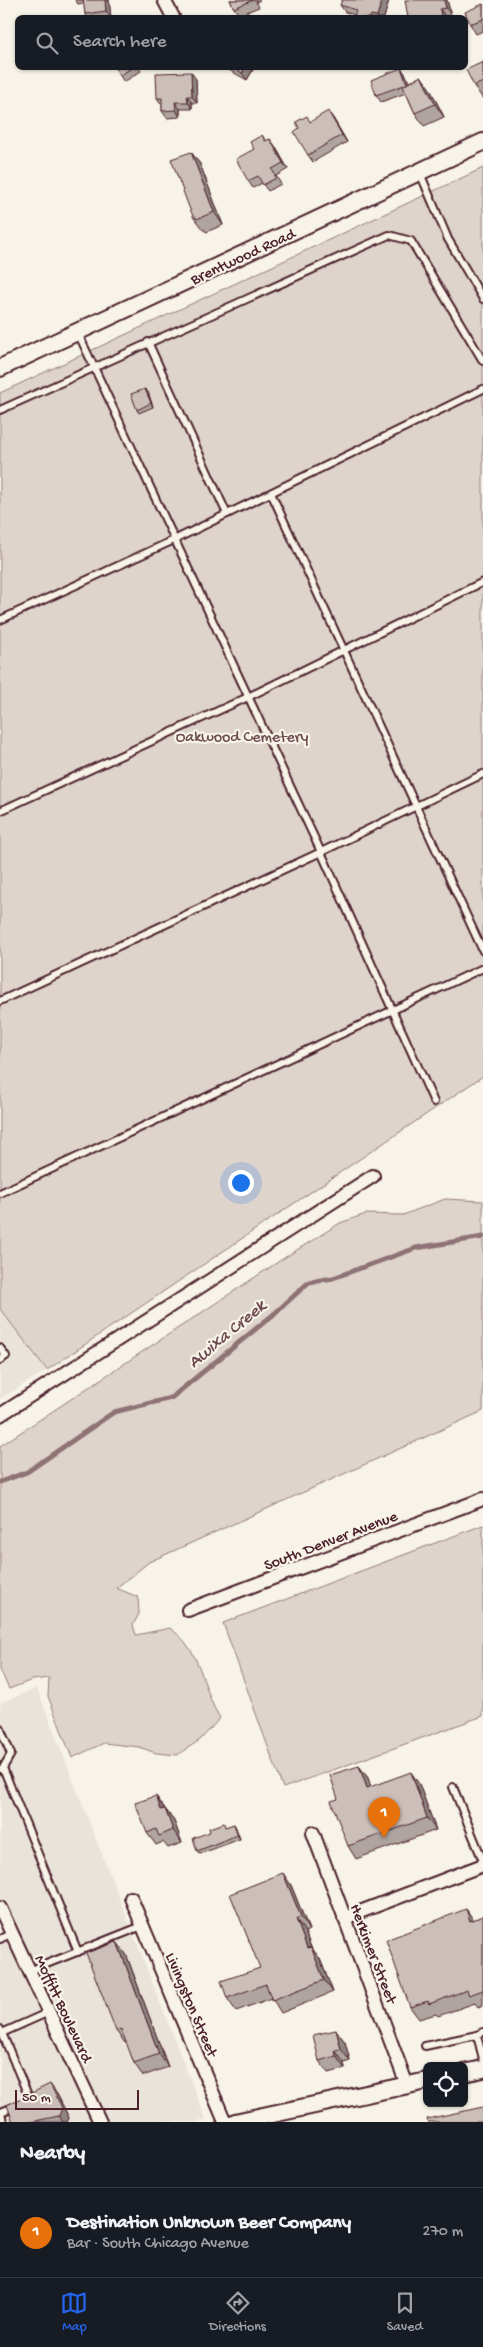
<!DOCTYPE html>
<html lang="en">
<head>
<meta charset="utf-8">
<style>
	body { margin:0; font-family:"Gochi Hand",sans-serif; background:#242831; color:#f1f3f6 }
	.controls { position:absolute; right:15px; bottom:15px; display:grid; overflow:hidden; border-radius:8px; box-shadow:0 1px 4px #0004 }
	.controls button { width:45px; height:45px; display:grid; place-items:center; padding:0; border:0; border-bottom:1px solid #363941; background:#171b24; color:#f1f3f6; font:25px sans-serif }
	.scale { position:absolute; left:15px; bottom:12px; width:124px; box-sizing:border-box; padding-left:5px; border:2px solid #4a1f2b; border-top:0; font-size:14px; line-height:18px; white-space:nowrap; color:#4a1f2b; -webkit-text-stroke:4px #f7f3e8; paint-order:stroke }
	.you { position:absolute; left:240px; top:1182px; width:18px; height:18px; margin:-12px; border:4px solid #fff; border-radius:50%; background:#1a73e8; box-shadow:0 0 0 8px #1a73e833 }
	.badge { display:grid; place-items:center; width:32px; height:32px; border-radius:50%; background:#2563eb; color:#fff; font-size:16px; font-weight:700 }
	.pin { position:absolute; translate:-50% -41px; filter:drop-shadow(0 1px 2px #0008) }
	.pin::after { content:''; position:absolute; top:26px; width:18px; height:15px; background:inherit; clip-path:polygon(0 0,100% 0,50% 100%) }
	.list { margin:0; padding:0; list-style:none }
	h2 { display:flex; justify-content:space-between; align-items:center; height:65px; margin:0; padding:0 20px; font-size:21px }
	h2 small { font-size:16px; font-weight:400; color:#9ea1a6 }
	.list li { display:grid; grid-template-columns:32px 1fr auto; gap:15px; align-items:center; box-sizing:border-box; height:90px; padding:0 20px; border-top:1px solid #363941 }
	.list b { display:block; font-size:19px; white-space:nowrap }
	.list p { margin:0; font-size:16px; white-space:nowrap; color:#9ea1a6 }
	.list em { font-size:16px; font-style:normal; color:#9ea1a6 }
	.icon { flex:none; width:28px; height:28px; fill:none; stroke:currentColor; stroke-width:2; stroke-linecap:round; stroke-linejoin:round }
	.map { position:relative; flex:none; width:483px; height:2122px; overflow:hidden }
	.search { position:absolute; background:#171b24; box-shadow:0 1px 4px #0004; left:15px; right:15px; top:15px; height:55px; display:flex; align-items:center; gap:12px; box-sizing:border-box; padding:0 18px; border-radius:8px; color:#9ea1a6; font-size:19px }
	.sheet { height:155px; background:#171b24 }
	nav { display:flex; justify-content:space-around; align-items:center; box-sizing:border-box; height:70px; border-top:1px solid #363941; background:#171b24; font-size:14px; color:#9ea1a6 }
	nav a { display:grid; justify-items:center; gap:2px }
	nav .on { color:#2563eb }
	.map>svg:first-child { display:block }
	.built { fill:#eae3da }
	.green { fill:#ded4cc; stroke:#947a7c }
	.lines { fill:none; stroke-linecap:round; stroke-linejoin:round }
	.stream { stroke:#8e7275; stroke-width:5 }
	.service-casing { stroke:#4a1f2b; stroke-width:10 }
	.minor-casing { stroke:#4a1f2b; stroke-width:16 }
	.tertiary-casing { stroke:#4a1f2b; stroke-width:20 }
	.service { stroke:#f7f3e8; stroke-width:6 }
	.minor { stroke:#f7f3e8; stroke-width:12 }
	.tertiary { stroke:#f7f3e8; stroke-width:16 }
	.wall { fill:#afa49f; stroke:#4a1f2b }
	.shaded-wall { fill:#8f8682; stroke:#4a1f2b }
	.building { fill:#ccbfb9; stroke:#4a1f2b }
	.labels { text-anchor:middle; stroke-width:4.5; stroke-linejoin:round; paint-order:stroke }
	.street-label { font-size:16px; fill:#4a1f2b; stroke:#f7f3e8 }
	.park-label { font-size:16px; fill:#6f4c53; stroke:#f7f3e8 }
	.water-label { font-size:18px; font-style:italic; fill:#6c4950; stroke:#f7f3e8 }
</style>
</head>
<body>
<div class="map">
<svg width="483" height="2122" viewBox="0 0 483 2122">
	<rect width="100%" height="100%" fill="#f7f3e8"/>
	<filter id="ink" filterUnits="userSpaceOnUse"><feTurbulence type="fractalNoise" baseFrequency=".02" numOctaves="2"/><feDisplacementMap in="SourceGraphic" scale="10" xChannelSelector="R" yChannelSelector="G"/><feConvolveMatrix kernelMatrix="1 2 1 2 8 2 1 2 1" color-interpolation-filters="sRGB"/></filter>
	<g filter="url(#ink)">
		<g class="built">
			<polygon points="0,1309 47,1370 0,1399"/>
			<polygon points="37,1688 206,2120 195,2122 0,2122 0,1703"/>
		</g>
		<g class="green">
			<polygon points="483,168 483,1076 47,1370 0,1309 0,393"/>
			<path d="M 445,1199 L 483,1201 L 483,1411 L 149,1562 L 116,1588 L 138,1597 L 139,1614 L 133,1625 L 136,1635 L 170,1628 C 175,1632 181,1637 185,1642 C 203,1664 205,1695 220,1718 L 200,1740 L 177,1755 L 156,1753 L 139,1747 L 104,1743 L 72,1758 L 48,1696 L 49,1678 L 32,1680 L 9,1689 L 0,1670 L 0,1446 L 281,1260 L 340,1223 L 366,1214 L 403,1215 Z"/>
			<polygon points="483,1525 483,1716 283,1788 223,1623"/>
		</g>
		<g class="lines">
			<polyline class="stream" points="0,1482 27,1472 114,1412 171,1398 274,1314 309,1282 333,1278 416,1248 483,1237"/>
			<g class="service-casing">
				<g id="service">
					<polyline points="420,173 448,239 483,299"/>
					<polyline points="78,333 321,852 434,1102"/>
					<polyline points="148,342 227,514"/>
					<polyline points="0,410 389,235 411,241 483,361"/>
					<polyline points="271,493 483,951"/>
					<polyline points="0,620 174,540 483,389"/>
					<polyline points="0,811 248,697 483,582"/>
					<polyline points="0,1001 321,852 483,774"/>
					<polyline points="0,1193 483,968"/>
					<polyline points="0,1348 6,1356 0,1360"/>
					<polyline points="0,1728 11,1754 3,1768 0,1769"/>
					<polyline points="3,1768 78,1952"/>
					<polyline points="453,1787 483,1861"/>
					<polyline points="0,1939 12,1933"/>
					<polyline points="29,1971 142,1926"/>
					<polyline points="0,2029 2,2033 49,2012"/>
					<polyline points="483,2032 477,2035 483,2059"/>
					<polyline points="2,2033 30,2100"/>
					<polyline points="425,2046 477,2035"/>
					<polyline points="3,2122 1,2112 16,2106"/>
				</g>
			</g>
			<g class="minor-casing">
				<g id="minor">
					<polyline points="164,0 173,17"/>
					<polyline points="0,1415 373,1176"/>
					<polyline points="188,1610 483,1499"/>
					<polyline points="313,1833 407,2085"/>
					<polyline points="131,1898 225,2122"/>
					<polyline points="0,1908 100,2122"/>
					<polyline points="344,1918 483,1865"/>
				</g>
			</g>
			<g class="tertiary-casing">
				<g id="tertiary">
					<polyline points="0,368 483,142"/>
					<polyline points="464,2073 483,2069"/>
					<polyline points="235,2122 427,2081"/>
				</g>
			</g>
			<use href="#service" class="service"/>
			<use href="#minor" class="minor"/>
			<use href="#tertiary" class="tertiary"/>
		</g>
		<g class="wall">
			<polygon points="75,0 109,0 111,18 88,18 85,14 84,3 78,4"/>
			<polygon points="230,0 260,0 256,2 259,7 239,15 234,8"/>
			<polygon points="389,0 384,18 354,18 355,15 345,12 340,5"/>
			<polygon points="447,0 451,15 445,16 445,18 408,18"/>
			<polygon points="483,4 483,31 476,34 470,24"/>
			<polygon points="483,62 483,99 474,86"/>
			<polygon points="115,68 139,68 141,71 124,82"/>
			<polygon points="228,68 254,68 247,80 229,70"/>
			<polygon points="401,68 406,75 409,83 421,76 430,89 444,117 424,126 415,113 406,93 381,102 376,95"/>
			<polygon points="196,79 197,103 192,103 192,109 180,109 180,117 167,118 162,111 162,105 157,98"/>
			<polygon points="333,118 347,142 313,162 308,155 299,128 311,122"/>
			<polygon points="262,135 266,141 270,139 275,146 288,169 276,176 281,184 268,191 262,183 253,188 248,181 254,149"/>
			<polygon points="191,152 200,164 223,225 206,232 205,230 203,230 194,218"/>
			<polygon points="148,392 153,407 139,413 137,410"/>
			<polygon points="359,1766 368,1778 371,1787 419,1784 436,1830 356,1859 348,1846 338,1799"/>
			<polygon points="156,1796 174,1821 182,1843 168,1848 163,1842 156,1845 147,1833"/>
			<polygon points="234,1824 236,1828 240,1839 200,1854 197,1851 227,1827"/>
			<polygon points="291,1885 309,1930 305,1932 311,1947 320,1959 333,1992 281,2013 272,1998 236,2011 227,1998 260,1968"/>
			<polygon points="466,1909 473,1920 483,1916 483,2005 478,2007 475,2003 438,2016 436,2014 419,2019 410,2007"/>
			<polygon points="126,1954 168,2067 143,2076 134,2063 127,2042 125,2043 116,2031"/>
			<polygon points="336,2030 345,2042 350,2061 344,2063 345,2069 328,2073 319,2061"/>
			<polygon points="57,2094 69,2118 67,2122 13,2122"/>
		</g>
		<g class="shaded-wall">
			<polygon points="105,0 109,0 111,18 106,11"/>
			<polygon points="382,0 389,0 384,18 378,18 377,16"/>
			<polygon points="444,0 447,0 451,15 446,8"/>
			<polygon points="440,9 445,16 445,18 441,18"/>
			<polygon points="245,68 254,68 247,80 242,73"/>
			<polygon points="401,68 406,75 412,91 407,84"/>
			<polygon points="191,72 196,79 197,103 192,96"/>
			<polygon points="421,76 430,89 444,117 435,104"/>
			<polygon points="187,96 192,103 192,109 188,102"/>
			<polygon points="175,102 180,109 180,117 176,110"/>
			<polygon points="328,111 333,118 347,142 342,135"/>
			<polygon points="270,139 275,146 288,169 283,163"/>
			<polygon points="191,152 200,164 223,225 214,212"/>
			<polygon points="145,389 148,392 153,407 151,403"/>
			<polygon points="359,1766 368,1778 375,1800 367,1788"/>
			<polygon points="411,1772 419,1784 436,1830 427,1818"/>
			<polygon points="156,1796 164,1808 161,1810"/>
			<polygon points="165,1809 174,1821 182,1843 173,1830"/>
			<polygon points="234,1824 236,1828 240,1839 237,1835"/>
			<polygon points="283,1873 291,1885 309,1930 301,1917"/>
			<polygon points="466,1909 475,1922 470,1921"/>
			<polygon points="296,1919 305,1932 316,1961 307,1948"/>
			<polygon points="117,1942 126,1954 168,2067 159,2054"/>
			<polygon points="311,1947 320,1959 333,1992 324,1980"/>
			<polygon points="336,2030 345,2042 350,2061 341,2049"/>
			<polygon points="335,2050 344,2063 345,2069 336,2056"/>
			<polygon points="50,2084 57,2094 69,2118 67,2122 63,2122 59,2116"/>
		</g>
		<g class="building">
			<polygon points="83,0 105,0 106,11 85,14"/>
			<polygon points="230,0 253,0 234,8"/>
			<polygon points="342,0 382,0 377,16 371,15 370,18 354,18 356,10 340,5"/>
			<polygon points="405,0 444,0 446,8 440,9 441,18 408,18"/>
			<polygon points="483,4 483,19 470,24 465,12"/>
			<polygon points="483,62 483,82 474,86 466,70"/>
			<polygon points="115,68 132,68 120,75"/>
			<polygon points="233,68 245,68 242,73"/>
			<polygon points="401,68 407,84 376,95 371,80"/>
			<polygon points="191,72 192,96 187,96 188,102 175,102 176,110 162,111 162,98 157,98 156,73"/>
			<polygon points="421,76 435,104 415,113 403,86"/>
			<polygon points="328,111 342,135 308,155 294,132 299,128 296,122 307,116 310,122"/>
			<polygon points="262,135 265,141 270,139 283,163 272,169 276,178 263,185 258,176 248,181 236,159 254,149 250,142"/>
			<polygon points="191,152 214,212 197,219 196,217 194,218 189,207 171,159"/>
			<polygon points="145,389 151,403 137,410 131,394"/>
			<polygon points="359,1766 367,1788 411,1772 427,1818 348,1846 331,1801 338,1799 330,1775"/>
			<polygon points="156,1796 161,1810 165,1809 173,1830 159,1836 156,1829 147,1833 135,1803"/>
			<polygon points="224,1823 225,1827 234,1824 237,1835 197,1851 193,1838 210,1832 209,1828"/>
			<polygon points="283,1873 301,1917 296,1919 307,1948 311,1947 324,1980 272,2000 266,1984 227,1998 221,1981 260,1968 230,1894"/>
			<polygon points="466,1909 470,1921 483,1916 483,1990 469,1995 467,1990 429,2004 428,2001 410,2007 386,1940"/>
			<polygon points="117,1942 159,2054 134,2063 121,2029 116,2031 86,1953"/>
			<polygon points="336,2030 341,2049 335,2050 336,2056 319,2061 313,2035"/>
			<polygon points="50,2084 62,2108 59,2116 30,2122 13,2122 7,2105"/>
			<polygon points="483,2107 483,2122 428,2122 427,2119"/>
		</g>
	</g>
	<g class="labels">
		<g class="street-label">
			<text transform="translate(242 255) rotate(-25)" y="6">Brentwood Road</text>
			<text transform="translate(330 1539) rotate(-21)" y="6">South Denver Avenue</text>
			<text transform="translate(375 1953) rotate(69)" y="6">Herkimer Street</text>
			<text transform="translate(193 2004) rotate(67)" y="6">Livingston Street</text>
			<text transform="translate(65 2008) rotate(65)" y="6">Moffitt Boulevard</text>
		</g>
		<g class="park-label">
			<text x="242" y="741">Oakwood Cemetery</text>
		</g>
		<g class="water-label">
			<text transform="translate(226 1333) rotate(-40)" y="6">Awixa Creek</text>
		</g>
	</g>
</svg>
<div class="controls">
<button><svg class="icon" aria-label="locate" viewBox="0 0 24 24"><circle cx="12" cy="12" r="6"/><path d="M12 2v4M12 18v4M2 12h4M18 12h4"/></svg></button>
</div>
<div class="scale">50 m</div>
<div class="you"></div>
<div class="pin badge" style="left:384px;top:1838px;background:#e8710a">1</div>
<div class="search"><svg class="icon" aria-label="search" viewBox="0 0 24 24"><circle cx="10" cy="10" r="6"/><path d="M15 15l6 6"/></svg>Search here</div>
</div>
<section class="sheet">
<h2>Nearby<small></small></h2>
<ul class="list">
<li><span class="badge" style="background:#e8710a">1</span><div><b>Destination Unknown Beer Company</b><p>Bar · South Chicago Avenue</p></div><em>270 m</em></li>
</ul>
</section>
<nav>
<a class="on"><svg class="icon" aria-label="map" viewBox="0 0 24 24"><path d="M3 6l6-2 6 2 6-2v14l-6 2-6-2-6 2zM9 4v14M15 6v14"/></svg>Map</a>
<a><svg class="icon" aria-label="directions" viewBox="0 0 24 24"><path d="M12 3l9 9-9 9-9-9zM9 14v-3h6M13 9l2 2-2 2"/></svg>Directions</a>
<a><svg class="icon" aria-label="saved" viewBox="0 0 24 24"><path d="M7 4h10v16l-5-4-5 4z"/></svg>Saved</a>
</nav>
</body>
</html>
